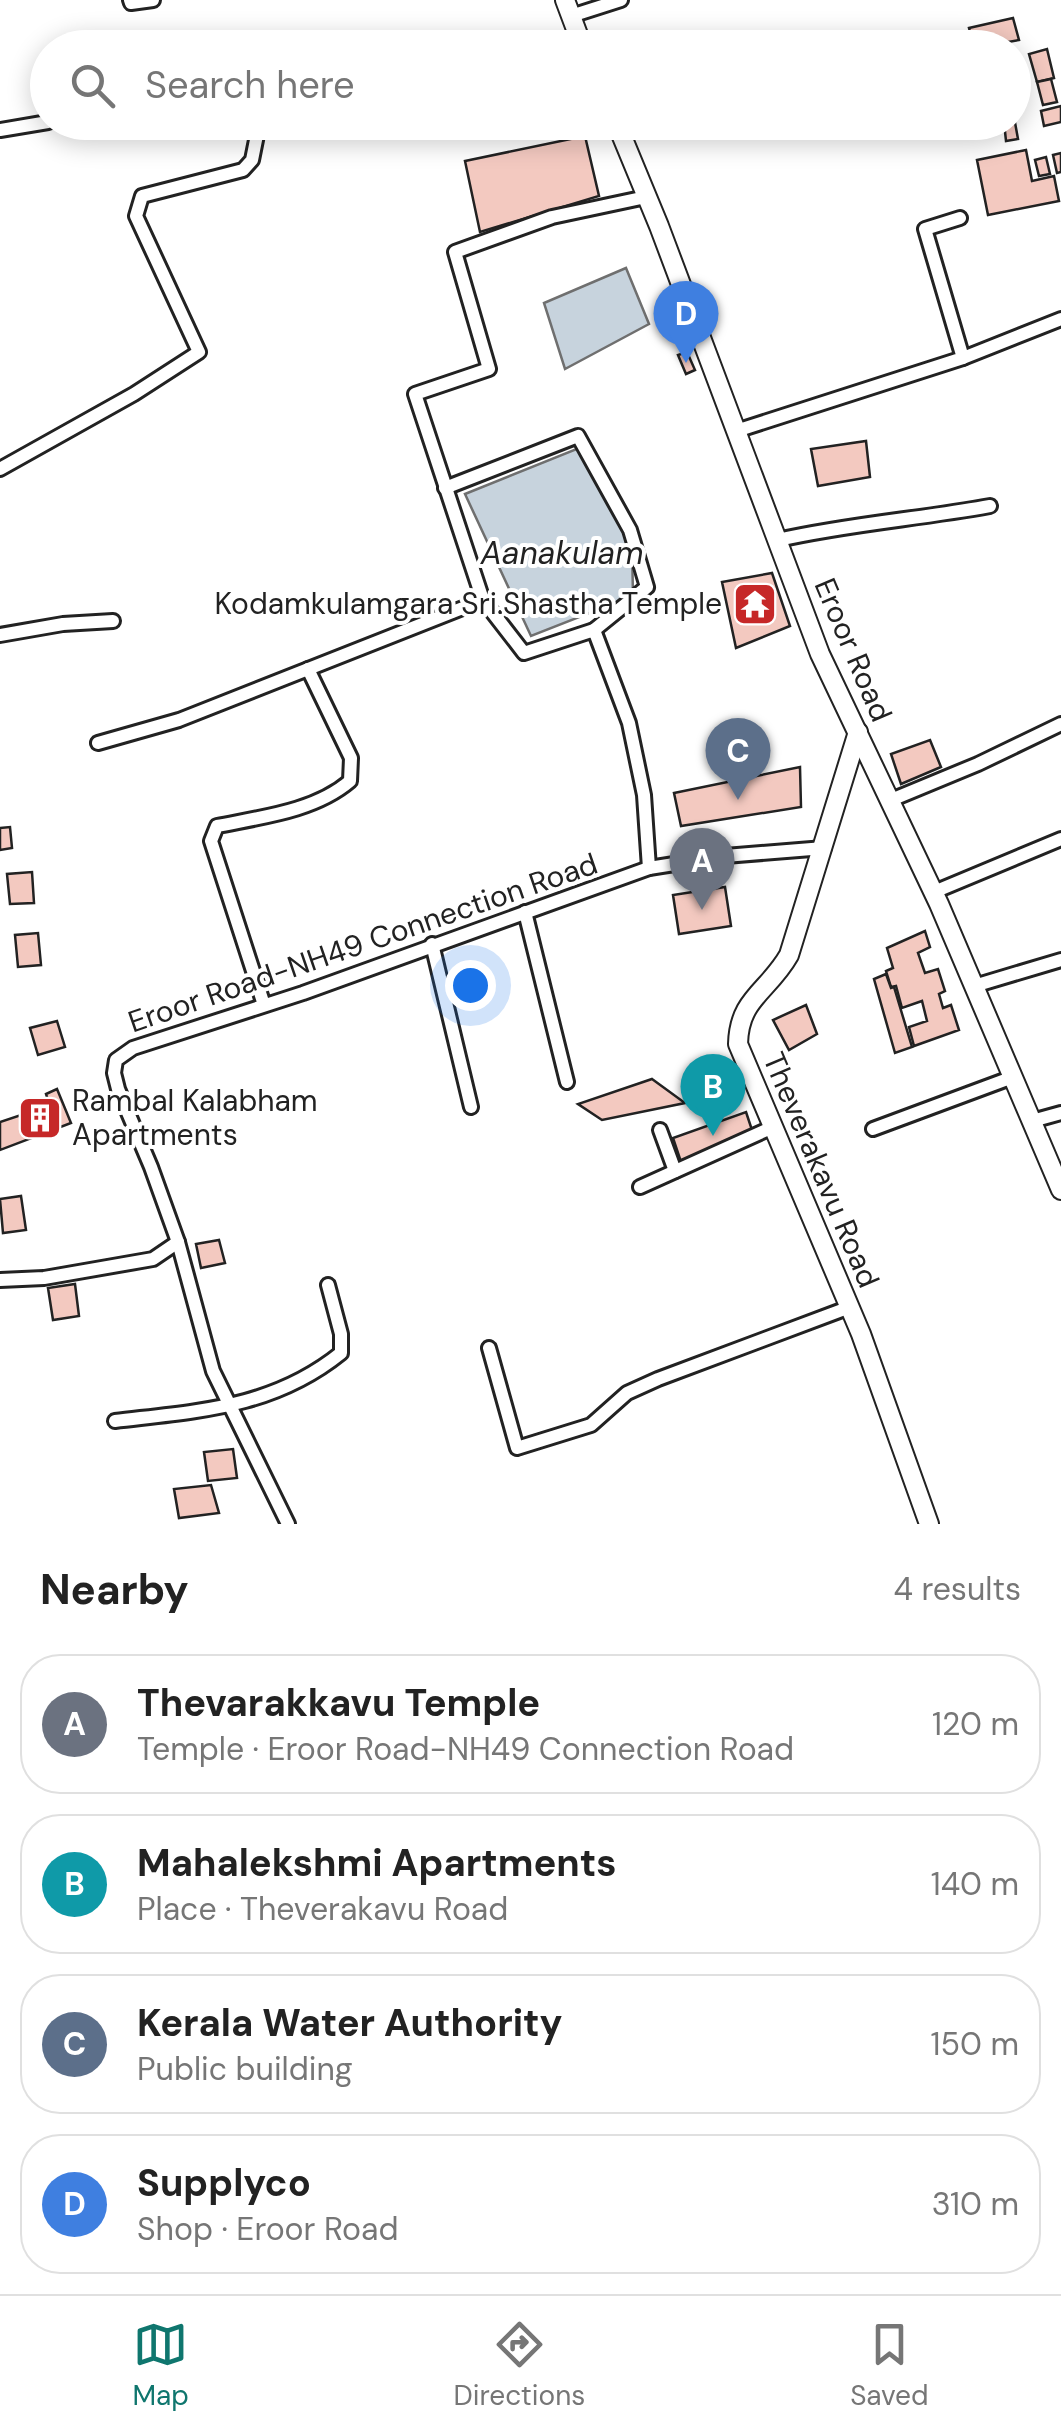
<!DOCTYPE html>
<html lang="en">
<head>
<meta charset="utf-8">
<style>
	body { margin:0; font-family:"DM Sans",sans-serif; background:#f2f2f2; color:#222 }
	.you { position:absolute; left:470px; top:985px; width:35px; height:35px; margin:-25px; border:8px solid #fff; border-radius:50%; background:#1a73e8; box-shadow:0 0 0 15px #1a73e833 }
	.badge { display:grid; place-items:center; width:65px; height:65px; border-radius:50%; background:#0f766e; color:#fff; font-size:32px; font-weight:700 }
	.pin { position:absolute; translate:-50% -82px; filter:drop-shadow(0 2px 5px #0008) }
	.pin::after { content:''; position:absolute; top:52px; width:35px; height:30px; background:inherit; clip-path:polygon(0 0,100% 0,50% 100%) }
	.list { margin:0; padding:0; list-style:none }
	h2 { display:flex; justify-content:space-between; align-items:center; height:130px; margin:0; padding:0 40px; font-size:42px }
	h2 small { font-size:32px; font-weight:400; color:#767676 }
	.list li { display:grid; grid-template-columns:65px 1fr auto; gap:30px; align-items:center; box-sizing:border-box; height:140px; margin:0 20px 20px; padding:0 20px; border:2px solid #e0e0e0; border-radius:40px }
	.list b { display:block; font-size:38px; white-space:nowrap }
	.list p { margin:0; font-size:32px; white-space:nowrap; color:#767676 }
	.list em { font-size:32px; font-style:normal; color:#767676 }
	.icon { flex:none; width:55px; height:55px; fill:none; stroke:currentColor; stroke-width:2; stroke-linecap:round; stroke-linejoin:round }
	.map { position:relative; flex:none; width:1061px; height:1524px; overflow:hidden }
	.search { position:absolute; background:#fff; box-shadow:0 5px 25px #0003; left:30px; right:30px; top:30px; height:110px; display:flex; align-items:center; gap:25px; box-sizing:border-box; padding:0 35px; border-radius:55px; color:#767676; font-size:38px }
	.sheet { height:770px; background:#fff }
	nav { display:flex; justify-content:space-around; align-items:center; box-sizing:border-box; height:140px; border-top:2px solid #e0e0e0; background:#fff; font-size:28px; color:#767676 }
	nav a { display:grid; justify-items:center; gap:5px }
	nav .on { color:#0f766e }
	.map>svg:first-child { display:block }
	.water { fill:#c7d3dd; stroke:#6f6f6f; stroke-width:2.5 }
	.building { fill:#f3c9c0; stroke:#222; stroke-width:2.5 }
	.lines { fill:none; stroke-linecap:round; stroke-linejoin:round }
	.street-casing { stroke:#222; stroke-width:18 }
	.secondary-casing { stroke:#222; stroke-width:22 }
	.street { stroke:#fff; stroke-width:12 }
	.secondary { stroke:#fff; stroke-width:18 }
	.labels { text-anchor:middle; stroke-width:8; stroke-linejoin:round; paint-order:stroke }
	.poi-label { font-size:30px; fill:#222; stroke:#fff; text-anchor:end }
	.street-label { font-size:30px; fill:#222; stroke:#fff }
	.water-label { font-size:32px; font-style:italic; fill:#222; stroke:#fff }
</style>
</head>
<body>
<div class="map">
<svg width="1061" height="1524" viewBox="0 0 1061 1524">
	<rect width="100%" height="100%" fill="#fff"/>
	<g class="water">
		<polygon points="626,268 649,324 565,369 544,303"/>
		<polygon points="579,448 632,546 633,596 531,636 465,494"/>
	</g>
	<g class="building">
		<polygon points="1013,18 1019,40 974,48 969,28"/>
		<polygon points="1047,49 1054,78 1037,82 1029,54"/>
		<polygon points="1051,79 1057,102 1043,105 1037,82"/>
		<polygon points="1061,106 1061,122 1044,126 1041,111"/>
		<polygon points="1014,117 1018,139 1006,141 1004,122 1014,122"/>
		<polygon points="585,136 599,196 480,232 465,161"/>
		<polygon points="1026,150 1032,181 1054,176 1059,201 988,215 977,160"/>
		<polygon points="1061,153 1061,172 1057,173 1053,155"/>
		<polygon points="1046,157 1050,174 1039,176 1035,160"/>
		<polygon points="687,352 695,370 686,374 678,355"/>
		<polygon points="866,441 870,477 818,486 811,449"/>
		<polygon points="772,573 790,626 736,648 722,582"/>
		<polygon points="930,740 941,767 901,784 891,754"/>
		<polygon points="800,767 801,807 681,826 674,793"/>
		<polygon points="10,827 12,848 0,850 0,828"/>
		<polygon points="32,872 34,903 10,904 7,874"/>
		<polygon points="725,887 731,926 679,934 673,895"/>
		<polygon points="925,931 930,947 918,953 925,973 938,969 945,991 939,994 943,1008 951,1005 959,1030 914,1046 909,1027 927,1021 922,1001 902,1008 896,986 891,987 886,971 893,968 887,948"/>
		<polygon points="38,933 41,965 18,967 15,935"/>
		<polygon points="886,974 891,988 894,987 912,1047 895,1053 874,979"/>
		<polygon points="806,1005 817,1034 789,1050 773,1020"/>
		<polygon points="57,1021 65,1047 38,1055 30,1028"/>
		<polygon points="652,1079 685,1103 602,1120 578,1104"/>
		<polygon points="57,1089 71,1123 0,1150 0,1122 39,1109 43,1115 52,1113 46,1094"/>
		<polygon points="746,1112 753,1133 681,1162 673,1138"/>
		<polygon points="21,1196 26,1230 3,1233 0,1199"/>
		<polygon points="219,1240 225,1263 201,1268 196,1244"/>
		<polygon points="75,1284 79,1316 53,1320 48,1288"/>
		<polygon points="233,1449 237,1478 208,1481 204,1452"/>
		<polygon points="211,1485 219,1513 179,1518 174,1489"/>
	</g>
	<g class="lines">
		<g class="street-casing">
			<g id="street">
				<polyline points="130,0 131,3 153,0"/>
				<polyline points="571,16 621,0"/>
				<polyline points="542,48 578,35"/>
				<polyline points="778,122 793,130 824,122"/>
				<polyline points="618,128 636,122"/>
				<polyline points="0,130 48,122"/>
				<polyline points="646,197 552,217 455,252 489,369 415,394 483,600 524,653 594,630 629,723 644,795 649,868"/>
				<polyline points="963,358 1061,319"/>
				<polyline points="736,431 963,358 925,229 960,218"/>
				<polyline points="0,469 134,394 199,352 136,216 142,196 243,170 252,160 259,125 267,122"/>
				<polyline points="445,488 578,436 630,530 647,587 594,630"/>
				<path d="M 778,540 C 848,524 919,519 990,506"/>
				<polyline points="0,635 63,624 113,621"/>
				<polyline points="98,743 179,720 483,600"/>
				<polyline points="891,800 978,764 1061,724"/>
				<polyline points="934,892 1061,839"/>
				<polyline points="525,912 567,1082"/>
				<polyline points="432,944 471,1107"/>
				<polyline points="974,986 1061,960"/>
				<path d="M 264,1005 L 211,841 L 217,826 C 262,817 315,811 350,781 L 351,758 L 308,669"/>
				<polyline points="1032,1121 1061,1113"/>
				<polyline points="873,1129 1013,1077"/>
				<polyline points="660,1130 675,1171"/>
				<polyline points="640,1187 773,1127"/>
				<polyline points="0,1280 44,1278 153,1259 178,1242"/>
				<polyline points="489,1348 517,1448 591,1425 627,1393 658,1379 850,1307"/>
				<path d="M 115,1421 C 198,1411 273,1408 341,1353 L 341,1334 L 328,1285"/>
				<polyline points="288,1524 213,1371 178,1242 151,1167 118,1089 114,1073 116,1060 133,1048 303,993 649,868 725,856 824,848"/>
			</g>
		</g>
		<g class="secondary-casing">
			<g id="secondary">
				<polyline points="565,0 583,48"/>
				<polyline points="616,122 659,226 820,654 939,904 1061,1190"/>
				<path d="M 858,732 L 789,955 C 768,992 739,998 738,1044 L 861,1334 L 929,1524"/>
			</g>
		</g>
		<use href="#street" class="street"/>
		<use href="#secondary" class="secondary"/>
	</g>
	<defs>
		<g id="temple-square" transform="scale(2.25)"><rect x="-9" y="-9" width="18" height="18" rx="4" fill="#c62828" stroke="#fff"/><path d="M0-6L5-2H3V0L6.5 2.5H4V6H1.5V3h-3V6H-4V2.5H-6.5L-3 0V-2H-5Z" fill="#fff"/></g>
		<g id="building-square" transform="scale(2.25)"><rect x="-9" y="-9" width="18" height="18" rx="4" fill="#c62828" stroke="#fff"/><path d="M-4-6H4V6H1V3H-1V6H-4ZM-2.5-4.3h1.7v1.8h-1.7ZM.8-4.3h1.7v1.8H.8ZM-2.5-1h1.7V.8h-1.7ZM.8-1h1.7V.8H.8Z" fill="#fff"/></g>
	</defs>
	<g fill-rule="evenodd">
		<use href="#temple-square" x="755" y="604"/>
		<use href="#building-square" x="40" y="1118"/>
	</g>
	<g class="labels">
		<g class="poi-label">
			<text x="722" y="614">Kodamkulamgara Sri.Shastha Temple</text>
			<text x="72" y="1111" text-anchor="start">Rambal Kalabham<tspan x="72" dy="34">Apartments</tspan></text>
		</g>
		<g class="street-label">
			<text transform="translate(853 650) rotate(67)" y="10">Eroor Road</text>
			<text transform="translate(363 943) rotate(-19)" y="10">Eroor Road-NH49 Connection Road</text>
			<text transform="translate(821 1170) rotate(67)" y="10">Theverakavu Road</text>
		</g>
		<g class="water-label">
			<text x="562" y="564">Aanakulam</text>
		</g>
	</g>
</svg>
<div class="you"></div>
<div class="pin badge" style="left:702px;top:910px;background:#6b7280">A</div>
<div class="pin badge" style="left:713px;top:1136px;background:#0f9aa8">B</div>
<div class="pin badge" style="left:738px;top:800px;background:#5c6f8a">C</div>
<div class="pin badge" style="left:686px;top:363px;background:#3f7fe0">D</div>
<div class="search"><svg class="icon" aria-label="search" viewBox="0 0 24 24"><circle cx="10" cy="10" r="6"/><path d="M15 15l6 6"/></svg>Search here</div>
</div>
<section class="sheet">
<h2>Nearby<small>4 results</small></h2>
<ul class="list">
<li><span class="badge" style="background:#6b7280">A</span><div><b>Thevarakkavu Temple</b><p>Temple · Eroor Road-NH49 Connection Road</p></div><em>120 m</em></li>
<li><span class="badge" style="background:#0f9aa8">B</span><div><b>Mahalekshmi Apartments</b><p>Place · Theverakavu Road</p></div><em>140 m</em></li>
<li><span class="badge" style="background:#5c6f8a">C</span><div><b>Kerala Water Authority</b><p>Public building</p></div><em>150 m</em></li>
<li><span class="badge" style="background:#3f7fe0">D</span><div><b>Supplyco</b><p>Shop · Eroor Road</p></div><em>310 m</em></li>
</ul>
</section>
<nav>
<a class="on"><svg class="icon" aria-label="map" viewBox="0 0 24 24"><path d="M3 6l6-2 6 2 6-2v14l-6 2-6-2-6 2zM9 4v14M15 6v14"/></svg>Map</a>
<a><svg class="icon" aria-label="directions" viewBox="0 0 24 24"><path d="M12 3l9 9-9 9-9-9zM9 14v-3h6M13 9l2 2-2 2"/></svg>Directions</a>
<a><svg class="icon" aria-label="saved" viewBox="0 0 24 24"><path d="M7 4h10v16l-5-4-5 4z"/></svg>Saved</a>
</nav>
</body>
</html>
